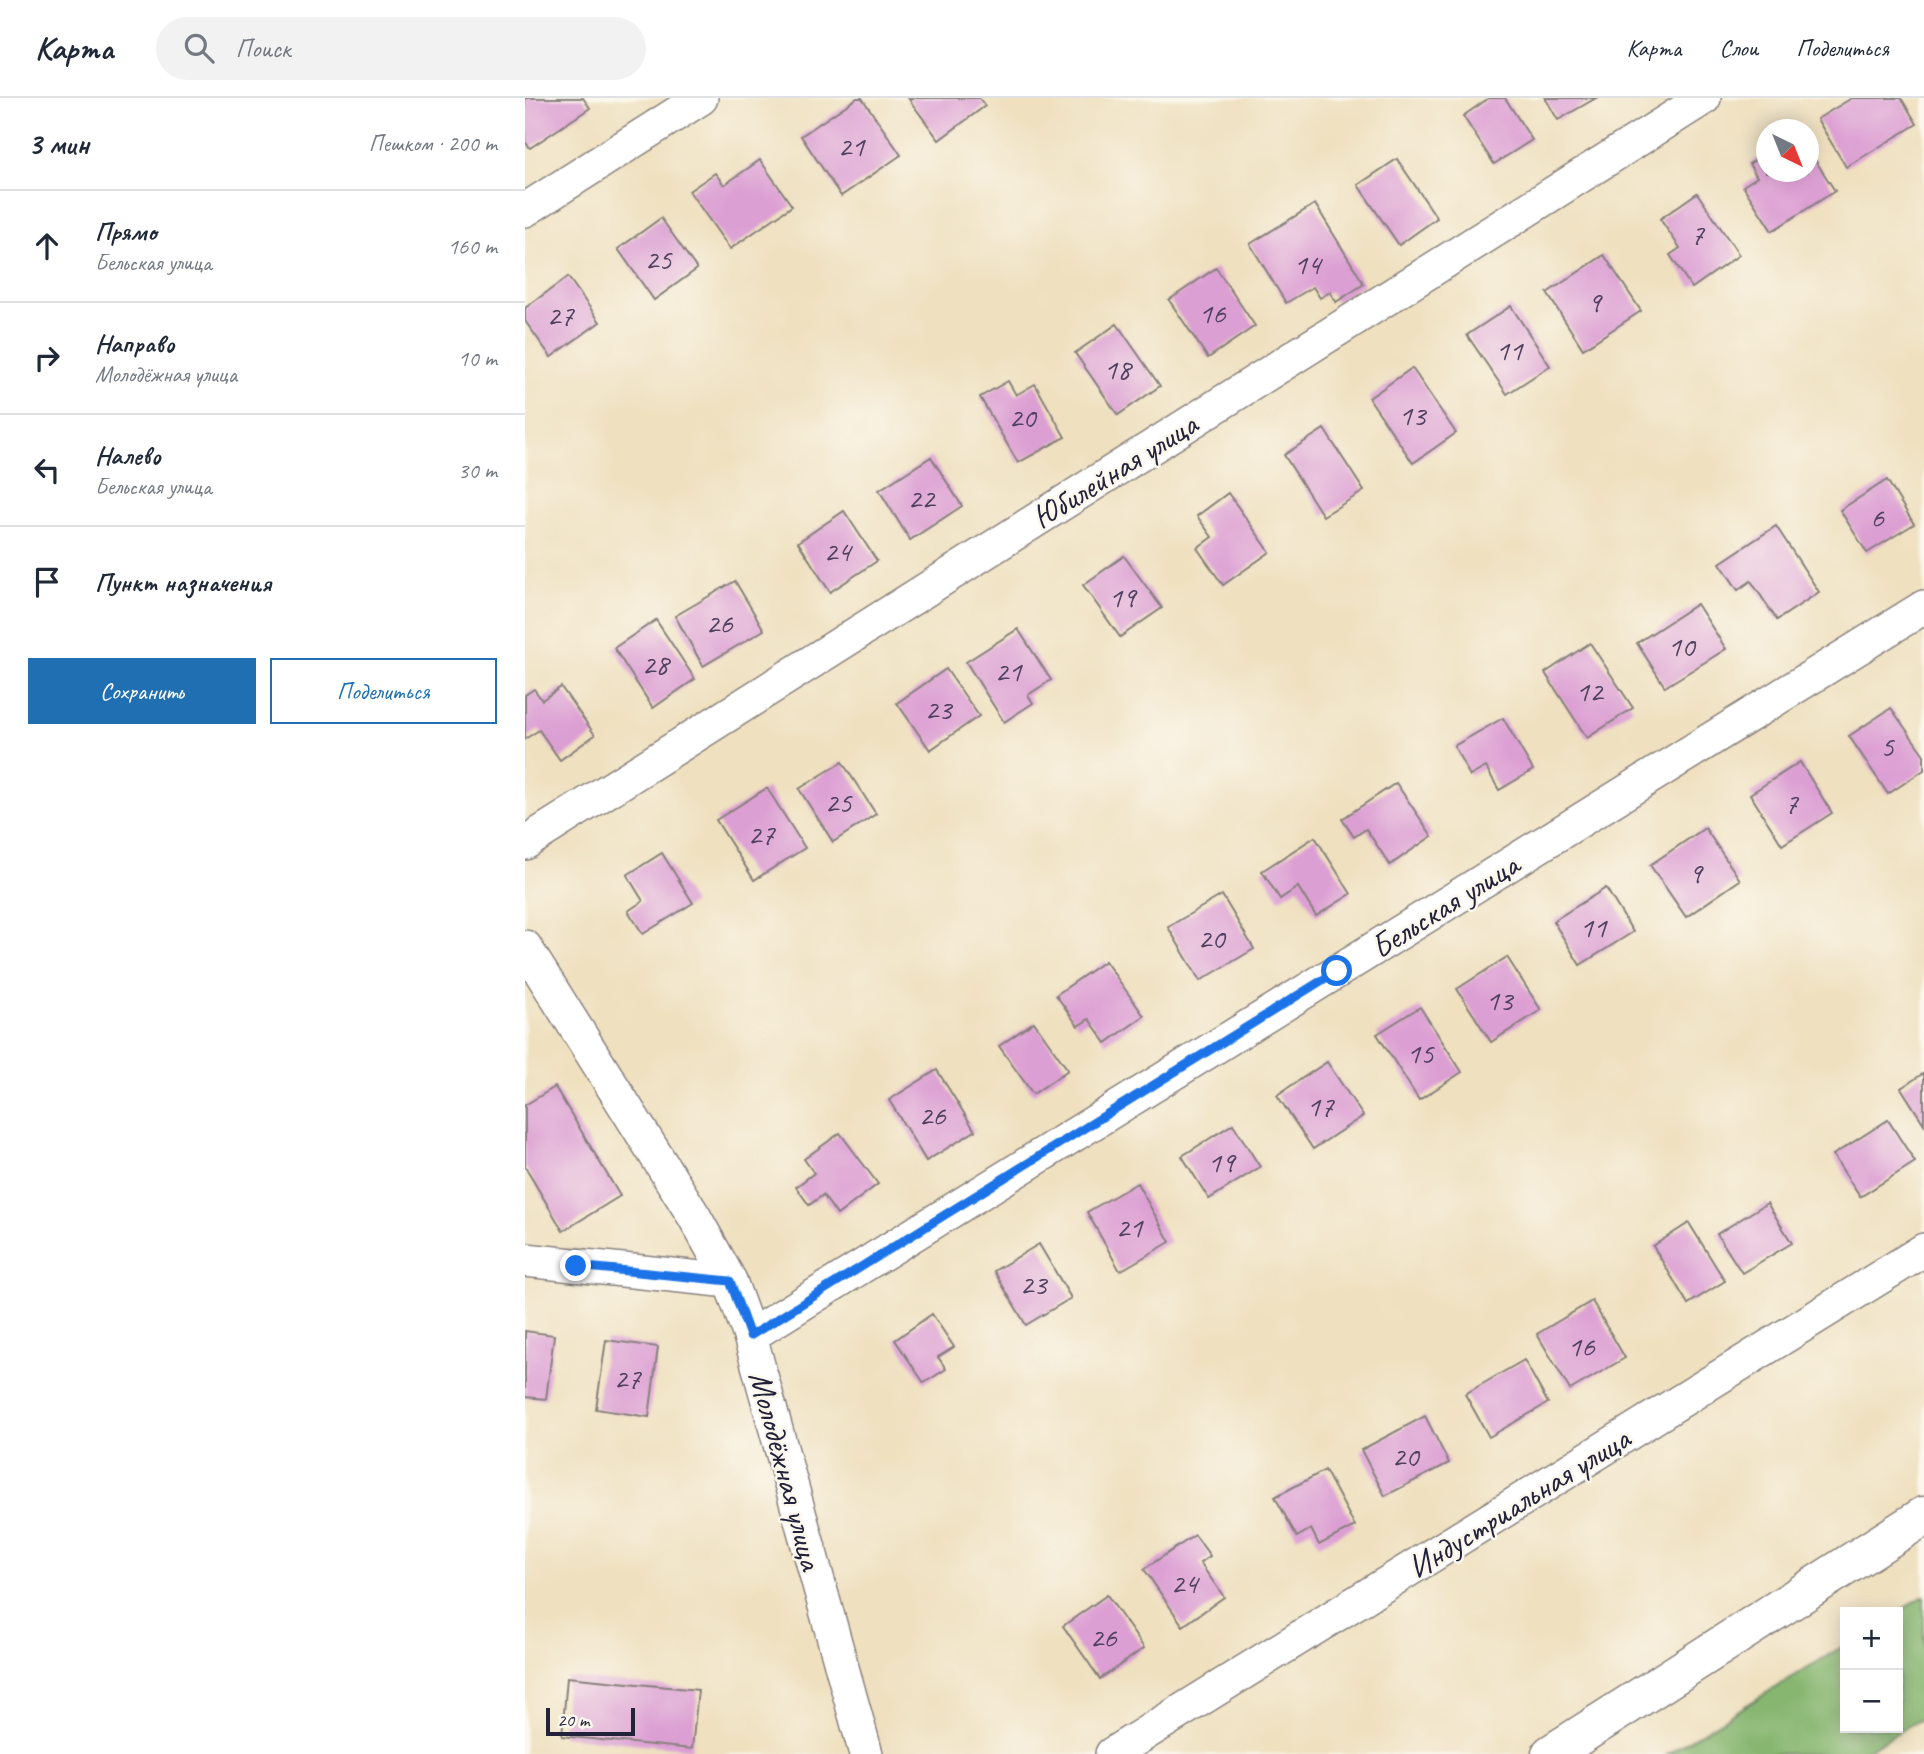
<!DOCTYPE html>
<html lang="ru">
<head>
<meta charset="utf-8">
<style>
	body { margin:0; font-family:Caveat,sans-serif; background:#f2f2f3; color:#1f2937 }
	.controls { position:absolute; right:21px; bottom:21px; display:grid; overflow:hidden; border-radius:0px; box-shadow:0 4px 18px #0003 }
	.controls button { width:63px; height:63px; display:grid; place-items:center; padding:0; border:0; border-bottom:2px solid #e0e1e3; background:#fff; color:#1f2937; font:35px sans-serif }
	.compass { position:absolute; left:1231px; top:21px; width:63px; height:63px; border-radius:50%; background:#fff; box-shadow:0 4px 18px #0003; rotate:137deg }
	.scale { position:absolute; left:21px; bottom:18px; width:89px; box-sizing:border-box; padding-left:7px; border:4px solid #22223b; border-top:0; font-size:19px; line-height:24px; white-space:nowrap; color:#22223b; -webkit-text-stroke:5px #fbf7ec; paint-order:stroke }
	.stop { position:absolute; width:21px; height:21px; margin:-16px; border:5px solid #1a73e8; border-radius:50%; background:#fff }
	.stop.end { background:#1a73e8; border-color:#fff; box-shadow:0 2px 7px #0008 }
	.list { margin:0; padding:0; list-style:none }
	h2 { display:flex; justify-content:space-between; align-items:center; height:91px; margin:0; padding:0 28px; font-size:30px }
	h2 small { font-size:23px; font-weight:400; color:#747a83 }
	.list li { display:grid; grid-template-columns:46px 1fr auto; gap:21px; align-items:center; box-sizing:border-box; height:112px; padding:0 28px; border-top:2px solid #e0e1e3 }
	.list b { display:block; font-size:26px; white-space:nowrap }
	.list p { margin:0; font-size:23px; white-space:nowrap; color:#747a83 }
	.list em { font-size:23px; font-style:normal; color:#747a83 }
	.actions { display:flex; gap:14px; padding:21px 28px }
	.actions a { flex:1; padding:16px 0; border:2px solid #1f6fb2; border-radius:0px; text-align:center; font-size:24px; color:#1f6fb2 }
	.actions .main { background:#1f6fb2; color:#fff }
	.icon { flex:none; width:38px; height:38px; fill:none; stroke:currentColor; stroke-width:2; stroke-linecap:round; stroke-linejoin:round }
	.map { position:relative; flex:none; width:1399px; height:1656px; overflow:hidden }
	header { display:flex; align-items:center; gap:42px; box-sizing:border-box; height:98px; padding:0 35px; background:#fff; border-bottom:2px solid #e0e1e3 }
	header strong { font-size:33px }
	nav { display:flex; gap:38px; margin-inline-start:auto; font-size:24px }
	.search { width:490px; height:63px; background:#f2f2f3; display:flex; align-items:center; gap:18px; box-sizing:border-box; padding:0 24px; border-radius:38px; color:#747a83; font-size:26px }
	main { display:flex }
	aside { flex:1; background:#fff }
	.map>svg:first-child { display:block }
	.forest { fill:#86b670; stroke:#546c56; stroke-width:2 }
	.building { fill:#dc9fd3 }
	.lines { fill:none; stroke-linecap:round; stroke-linejoin:round }
	.minor-casing { stroke:#88817d; stroke-width:36 }
	.tertiary-casing { stroke:#88817d; stroke-width:41 }
	.minor { stroke:#fff; stroke-width:33 }
	.tertiary { stroke:#fff; stroke-width:38 }
	.route { stroke:#1a73e8; stroke-width:9 }
	.labels { text-anchor:middle; stroke-width:5; stroke-linejoin:round; paint-order:stroke }
	.number-label { font-size:30px; fill:#504161 }
	.street-label { font-size:33px; fill:#22223b; stroke:#fbf7ec }
</style>
</head>
<body>
<header>
<strong>Карта</strong>
<div class="search"><svg class="icon" aria-label="search" viewBox="0 0 24 24"><circle cx="10" cy="10" r="6"/><path d="M15 15l6 6"/></svg>Поиск</div>
<nav><a>Карта</a><a>Слои</a><a>Поделиться</a></nav>
</header>
<main>
<aside>
<h2>3 мин<small>Пешком · 200 m</small></h2>
<ul class="list">
<li><svg class="icon" aria-label="ahead" viewBox="0 0 24 24"><path d="M12 20V5M6 11l6-6 6 6"/></svg><div><b>Прямо</b><p>Бельская улица</p></div><em>160 m</em></li>
<li><svg class="icon" aria-label="right" viewBox="0 0 24 24"><path d="M7 20v-9h11M14 6l5 5-5 5"/></svg><div><b>Направо</b><p>Молодёжная улица</p></div><em>10 m</em></li>
<li><svg class="icon" aria-label="left" viewBox="0 0 24 24"><path d="M17 20v-9H6M10 6l-5 5 5 5"/></svg><div><b>Налево</b><p>Бельская улица</p></div><em>30 m</em></li>
<li><svg class="icon" aria-label="arrive" viewBox="0 0 24 24"><path d="M6 21V4h12l-3 4 3 4H6"/></svg><div><b>Пункт назначения</b></div></li>
</ul>
<div class="actions"><a class="main">Сохранить</a><a>Поделиться</a></div>
</aside>
<div class="map">
<svg width="1399" height="1656" viewBox="0 0 1399 1656">
	<rect width="100%" height="100%" fill="#fbf7ec"/>
	<filter id="ink" filterUnits="userSpaceOnUse"><feTurbulence type="fractalNoise" baseFrequency=".0143" numOctaves="2"/><feDisplacementMap in="SourceGraphic" scale="14" xChannelSelector="R" yChannelSelector="G"/><feConvolveMatrix kernelMatrix="1 2 1 2 8 2 1 2 1" color-interpolation-filters="sRGB"/></filter>
	<filter id="wash" filterUnits="userSpaceOnUse"><feTurbulence type="fractalNoise" baseFrequency=".00686" numOctaves="4" result="noise"/><feDisplacementMap in="SourceGraphic" scale="28" xChannelSelector="R" yChannelSelector="G"/><feGaussianBlur stdDeviation="1.57" result="paint"/><feColorMatrix in="noise" values="0 0 0 0 0 0 0 0 0 0 0 0 0 0 0 0 0 1.4 0 .05"/><feComposite in="paint" operator="in"/></filter>
	<g filter="url(#wash)">
		<rect width="100%" height="100%" fill="#efe0bf"/>
		<polygon class="forest" points="1399,1498 1399,1619 1336,1656 1142,1656 1320,1547 1320,1630 1373,1630 1373,1514"/>
		<g id="blocks">
			<g class="building">
				<polygon points="0,0 58,0 65,10 5,50 0,44"/>
				<polygon points="332,0 337,0 376,57 316,98 276,38"/>
				<polygon points="383,0 454,0 460,8 414,42"/>
				<polygon points="964,0 980,0 1007,42 969,66 938,18"/>
				<polygon points="1020,0 1071,0 1033,22"/>
				<polygon points="1327,0 1376,0 1392,26 1321,69 1292,21"/>
				<polygon points="1283,51 1310,93 1247,133 1218,88 1232,79 1224,66 1241,55 1241,74 1283,74"/>
				<polygon points="872,61 912,120 874,147 833,87"/>
				<polygon points="235,62 267,108 205,151 164,93 190,75 199,87"/>
				<polygon points="1172,95 1214,157 1167,190 1145,157 1155,150 1135,121"/>
				<polygon points="790,106 839,186 811,204 805,194 795,200 788,189 761,205 725,146"/>
				<polygon points="136,120 172,171 129,202 93,151"/>
				<polygon points="1079,157 1116,213 1058,251 1022,195"/>
				<polygon points="691,170 730,228 683,260 644,202"/>
				<polygon points="43,179 75,224 26,259 0,223 0,210"/>
				<polygon points="986,208 1025,268 982,296 942,237"/>
				<polygon points="592,226 635,288 593,317 550,255"/>
				<polygon points="887,270 931,335 888,365 844,300"/>
				<polygon points="483,283 491,297 510,286 540,339 493,365 455,299"/>
				<polygon points="799,331 839,393 798,418 759,357"/>
				<polygon points="406,359 437,408 385,442 354,392"/>
				<polygon points="1362,382 1389,426 1342,455 1315,412"/>
				<polygon points="703,395 745,454 698,487 672,450 687,439 672,418"/>
				<polygon points="319,413 352,463 305,494 273,444"/>
				<polygon points="1251,428 1294,494 1252,522 1226,483 1213,492 1195,465"/>
				<polygon points="599,458 637,510 595,539 558,487"/>
				<polygon points="210,483 239,532 178,568 150,518"/>
				<polygon points="1172,506 1201,551 1140,589 1112,545"/>
				<polygon points="131,522 170,581 128,610 89,550"/>
				<polygon points="493,531 526,582 503,597 508,605 479,624 441,564"/>
				<polygon points="1065,545 1108,610 1062,640 1020,575"/>
				<polygon points="421,571 454,618 405,652 372,605"/>
				<polygon points="36,589 70,637 35,662 14,632 0,641 0,597 9,591 17,602"/>
				<polygon points="1366,610 1399,657 1399,672 1363,696 1324,638"/>
				<polygon points="978,620 1008,672 974,692 961,669 945,678 929,648"/>
				<polygon points="317,664 351,716 308,744 274,691"/>
				<polygon points="1275,664 1307,715 1257,747 1225,696"/>
				<polygon points="871,685 907,738 865,767 841,731 829,739 817,721"/>
				<polygon points="242,690 280,750 229,782 191,722"/>
				<polygon points="1180,730 1215,782 1161,819 1125,767"/>
				<polygon points="790,739 826,796 791,818 773,789 755,801 737,773"/>
				<polygon points="137,755 168,805 118,836 103,813 118,803 102,777"/>
				<polygon points="1081,790 1108,834 1055,867 1028,823"/>
				<polygon points="697,797 729,851 675,883 643,829"/>
				<polygon points="982,859 1016,912 966,944 932,891"/>
				<polygon points="580,863 619,918 581,945 564,921 553,928 531,897"/>
				<polygon points="895,909 937,974 894,1002 852,936"/>
				<polygon points="509,924 543,972 508,996 474,948"/>
				<polygon points="802,964 838,1018 788,1051 752,997"/>
				<polygon points="412,972 450,1033 401,1063 364,1002"/>
				<polygon points="1399,975 1399,1026 1376,990"/>
				<polygon points="30,989 95,1098 38,1133 0,1069 0,1007"/>
				<polygon points="1363,1022 1390,1064 1335,1099 1308,1057"/>
				<polygon points="708,1026 735,1069 684,1101 657,1058"/>
				<polygon points="315,1035 353,1086 312,1117 298,1097 284,1107 271,1089 289,1075 279,1061"/>
				<polygon points="612,1085 645,1144 595,1173 562,1114"/>
				<polygon points="1242,1105 1267,1145 1217,1175 1192,1136"/>
				<polygon points="1164,1125 1200,1183 1163,1206 1128,1148"/>
				<polygon points="514,1146 546,1200 501,1227 469,1173"/>
				<polygon points="1067,1203 1100,1260 1045,1292 1012,1236"/>
				<polygon points="407,1216 429,1249 413,1259 421,1271 399,1285 370,1242"/>
				<polygon points="0,1233 29,1237 21,1301 0,1299"/>
				<polygon points="81,1242 133,1249 124,1319 71,1311"/>
				<polygon points="999,1262 1023,1305 964,1339 940,1296"/>
				<polygon points="900,1318 924,1365 860,1398 836,1352"/>
				<polygon points="800,1372 830,1428 794,1447 786,1431 772,1439 750,1399"/>
				<polygon points="670,1437 685,1458 675,1465 699,1499 658,1528 619,1471"/>
				<polygon points="582,1497 619,1550 575,1581 538,1528"/>
				<polygon points="42,1579 173,1592 167,1651 37,1638"/>
			</g>
		</g>
	</g>
	<g filter="url(#ink)">
		<use href="#blocks" fill-opacity="0" stroke="#88817d" stroke-width="2"/>
		<g class="lines">
			<g class="minor-casing">
				<g id="minor">
					<polyline points="0,112 176,0"/>
					<polyline points="0,745 1179,0"/>
					<polyline points="0,849 169,1118 205,1183 225,1238 341,1656"/>
					<polyline points="0,1162 205,1183"/>
					<polyline points="225,1238 1399,509"/>
					<polyline points="587,1656 1399,1152"/>
				</g>
			</g>
			<g class="tertiary-casing">
				<polyline id="tertiary" points="1026,1656 1399,1418"/>
			</g>
			<use href="#minor" class="minor"/>
			<use href="#tertiary" class="tertiary"/>
		</g>
	</g>
	<g class="lines" filter="url(#ink)">
		<polyline class="route" points="51,1168 205,1183 225,1238 812,873"/>
	</g>
	<g class="labels">
		<g class="number-label">
			<text x="326" y="58">21</text>
			<text x="1172" y="146">7</text>
			<text x="133" y="171">25</text>
			<text x="782" y="176">14</text>
			<text x="1069" y="214">9</text>
			<text x="687" y="225">16</text>
			<text x="35" y="227">27</text>
			<text x="984" y="262">11</text>
			<text x="592" y="281">18</text>
			<text x="887" y="327">13</text>
			<text x="497" y="329">20</text>
			<text x="396" y="410">22</text>
			<text x="1352" y="429">6</text>
			<text x="312" y="463">24</text>
			<text x="597" y="509">19</text>
			<text x="194" y="535">26</text>
			<text x="1156" y="558">10</text>
			<text x="130" y="576">28</text>
			<text x="483" y="583">21</text>
			<text x="1064" y="603">12</text>
			<text x="413" y="621">23</text>
			<text x="1362" y="658">5</text>
			<text x="313" y="714">25</text>
			<text x="1266" y="715">7</text>
			<text x="236" y="746">27</text>
			<text x="1170" y="785">9</text>
			<text x="1068" y="839">11</text>
			<text x="686" y="850">20</text>
			<text x="974" y="912">13</text>
			<text x="895" y="965">15</text>
			<text x="795" y="1018">17</text>
			<text x="407" y="1027">26</text>
			<text x="696" y="1074">19</text>
			<text x="604" y="1139">21</text>
			<text x="508" y="1196">23</text>
			<text x="1056" y="1258">16</text>
			<text x="102" y="1290">27</text>
			<text x="880" y="1368">20</text>
			<text x="659" y="1495">24</text>
			<text x="578" y="1549">26</text>
		</g>
		<g class="street-label">
			<text transform="translate(589 372) rotate(-32)" y="12">Юбилейная улица</text>
			<text transform="translate(919 807) rotate(-32)" y="12">Бельская улица</text>
			<text transform="translate(262 1372) rotate(75)" y="12">Молодёжная улица</text>
			<text transform="translate(993 1404) rotate(-32)" y="12">Индустриальная улица</text>
		</g>
	</g>
</svg>
<div class="controls">
<button>+</button>
<button>−</button>
</div>
<svg class="compass" viewBox="-18 -18 36 36"><path d="M0-13l5 13h-10z" fill="#e53935"/><path d="M0 13l5-13h-10z" fill="#747a83"/></svg>
<div class="scale">20 m</div>
<div class="stop" style="left:812px;top:873px"></div>
<div class="stop end" style="left:51px;top:1168px"></div>
</div>
</main>
</body>
</html>
